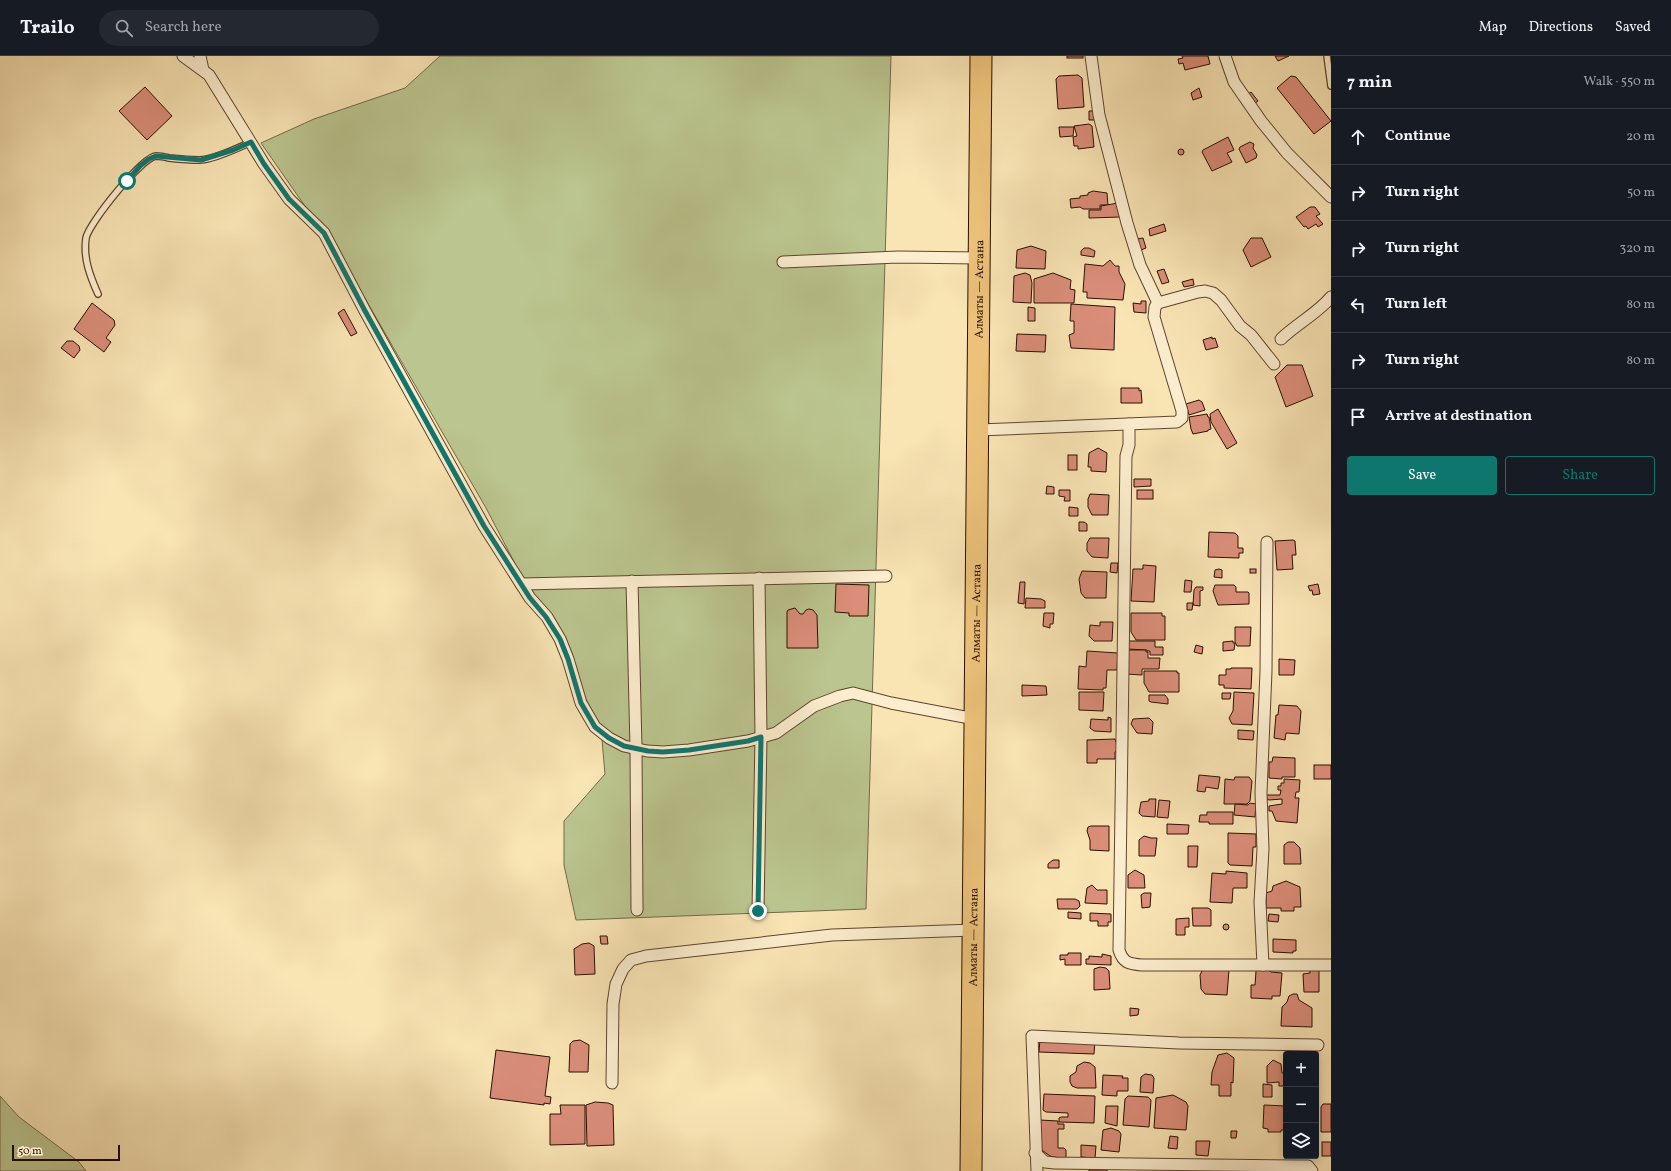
<!DOCTYPE html>
<html lang="en">
<head>
<meta charset="utf-8">
<style>
	body { margin:0; font-family:Vollkorn,serif; background:#242831; color:#f1f3f6 }
	.controls { position:absolute; right:12px; bottom:12px; display:grid; overflow:hidden; border-radius:4px; box-shadow:0 2px 10px #0003 }
	.controls button { width:36px; height:36px; display:grid; place-items:center; padding:0; border:0; border-bottom:1px solid #363941; background:#171b24; color:#f1f3f6; font:20px sans-serif }
	.scale { position:absolute; left:12px; bottom:10px; width:108px; box-sizing:border-box; padding-left:4px; border:2px solid #2c0e00; border-top:0; font-size:11px; line-height:14px; white-space:nowrap; color:#2c0e00; -webkit-text-stroke:3px #fbedce; paint-order:stroke }
	.stop { position:absolute; width:12px; height:12px; margin:-9px; border:3px solid #0f766e; border-radius:50%; background:#fff }
	.stop.end { background:#0f766e; border-color:#fff; box-shadow:0 1px 4px #0008 }
	.list { margin:0; padding:0; list-style:none }
	h2 { display:flex; justify-content:space-between; align-items:center; height:52px; margin:0; padding:0 16px; font-size:17px }
	h2 small { font-size:13px; font-weight:400; color:#9ea1a6 }
	.list li { display:grid; grid-template-columns:26px 1fr auto; gap:12px; align-items:center; box-sizing:border-box; height:56px; padding:0 16px; border-top:1px solid #363941 }
	.list b { display:block; font-size:15px; white-space:nowrap }
	.list em { font-size:13px; font-style:normal; color:#9ea1a6 }
	.actions { display:flex; gap:8px; padding:12px 16px }
	.actions a { flex:1; padding:9px 0; border:1px solid #0f766e; border-radius:4px; text-align:center; font-size:14px; color:#0f766e }
	.actions .main { background:#0f766e; color:#fff }
	.icon { flex:none; width:22px; height:22px; fill:none; stroke:currentColor; stroke-width:2; stroke-linecap:round; stroke-linejoin:round }
	.map { position:relative; flex:none; width:1331px; height:1115px; overflow:hidden }
	header { display:flex; align-items:center; gap:24px; box-sizing:border-box; height:56px; padding:0 20px; background:#171b24; border-bottom:1px solid #363941 }
	header strong { font-size:19px }
	nav { display:flex; gap:22px; margin-inline-start:auto; font-size:14px }
	.search { width:280px; height:36px; background:#242831; display:flex; align-items:center; gap:10px; box-sizing:border-box; padding:0 14px; border-radius:22px; color:#9ea1a6; font-size:15px }
	main { display:flex }
	aside { flex:1; background:#171b24 }
	.map>svg:first-child { display:block }
	.green { fill:#bbc58f; stroke:#746a48 }
	.building { fill:#db8e7a; stroke:#2c0e00 }
	.lines { fill:none; stroke-linecap:round; stroke-linejoin:round }
	.lane-casing { stroke:#5f442d; stroke-width:8 }
	.street-casing { stroke:#5f442d; stroke-width:13 }
	.highway-casing { stroke:#2c0e00; stroke-width:23 }
	.lane { stroke:#fbedce; stroke-width:5.5 }
	.street { stroke:#fbedce; stroke-width:11 }
	.highway { stroke:#ecc27a; stroke-width:21 }
	.route { stroke:#0f766e; stroke-width:5 }
	.labels { text-anchor:middle; stroke-width:4; stroke-linejoin:round; paint-order:stroke }
	.street-label { font-size:12px; fill:#2c0e00; stroke:#fbedce }
</style>
</head>
<body>
<header>
<strong>Trailo</strong>
<div class="search"><svg class="icon" aria-label="search" viewBox="0 0 24 24"><circle cx="10" cy="10" r="6"/><path d="M15 15l6 6"/></svg>Search here</div>
<nav><a>Map</a><a>Directions</a><a>Saved</a></nav>
</header>
<main>
<div class="map">
<svg width="1331" height="1115" viewBox="0 0 1331 1115">
	<rect width="100%" height="100%" fill="#f9e4b4"/>
	<filter id="stains"><feTurbulence type="fractalNoise" baseFrequency=".005" numOctaves="4"/><feColorMatrix values="0 0 0 0 .2 0 0 0 0 .09 0 0 0 0 .02 0 0 0 .5 -.17"/></filter>
	<radialGradient id="worn" r=".72"><stop offset=".6" stop-color="#630" stop-opacity="0"/><stop offset="1" stop-color="#630" stop-opacity=".3"/></radialGradient>
	<g class="green">
		<polygon points="440,0 891,0 866,853 576,864 564,809 564,765 605,718 601,672 486,452 344,206 261,87 314,63 405,32"/>
		<polygon points="0,1040 19,1061 79,1106 86,1115 0,1115"/>
	</g>
	<g class="building">
		<rect x="1067" y="0" width="16" height="2"/>
		<polygon points="1182,0 1208,0 1210,8 1185,14 1183,7 1179,8 1178,3 1183,2"/>
		<polygon points="1275,0 1289,0 1278,5"/>
		<polygon points="1078,19 1082,22 1084,51 1058,53 1056,23 1059,20"/>
		<polygon points="1291,20 1296,21 1331,65 1314,78 1277,32"/>
		<polygon points="145,31 172,60 147,84 119,55"/>
		<polygon points="1199,32 1202,41 1193,44 1191,37"/>
		<polygon points="1251,36 1258,45 1254,48 1247,39"/>
		<polygon points="1089,55 1095,55 1097,64 1089,64"/>
		<polygon points="1089,68 1092,70 1094,91 1078,93 1078,90 1074,90 1073,81 1077,80 1074,70"/>
		<polygon points="1059,71 1074,71 1073,80 1060,81"/>
		<polygon points="1228,81 1234,94 1227,97 1232,106 1212,115 1202,96 1203,94"/>
		<polygon points="1250,86 1254,88 1253,92 1257,99 1256,102 1246,107 1239,93 1240,91"/>
		<circle cx="1181" cy="96" r="3"/>
		<polygon points="1093,135 1107,137 1108,149 1100,149 1100,153 1083,153 1080,151 1071,152 1070,143 1080,142 1080,140 1088,139 1088,137"/>
		<polygon points="1118,147 1119,148 1120,161 1089,162 1089,154 1101,154 1101,150"/>
		<polygon points="1310,151 1315,151 1320,158 1316,160 1323,168 1318,171 1316,168 1308,173 1306,170 1304,171 1296,161"/>
		<polygon points="1164,168 1166,175 1150,180 1149,173"/>
		<polygon points="1143,182 1146,192 1141,194 1137,183"/>
		<polygon points="1251,182 1262,182 1271,201 1251,211 1243,194"/>
		<polygon points="1031,190 1046,195 1045,213 1016,212 1017,194"/>
		<polygon points="1084,192 1089,192 1095,195 1094,201 1081,199 1081,195"/>
		<polygon points="1110,204 1115,210 1119,210 1119,216 1125,228 1123,244 1087,242 1087,236 1083,236 1085,208 1103,210"/>
		<polygon points="1164,213 1169,226 1162,228 1157,215"/>
		<polygon points="1025,217 1030,219 1032,227 1031,247 1013,246 1014,220"/>
		<polygon points="1053,217 1071,224 1070,233 1075,234 1074,247 1034,247 1034,223"/>
		<polygon points="1193,223 1194,229 1184,231 1182,226"/>
		<polygon points="1141,245 1146,245 1146,257 1134,256 1133,247 1141,248"/>
		<polygon points="92,247 114,264 115,269 106,282 111,286 104,296 74,273"/>
		<polygon points="1071,248 1115,251 1114,294 1071,292 1069,279 1074,277 1074,265 1070,265"/>
		<polygon points="1028,251 1035,252 1035,265 1028,265"/>
		<polygon points="344,253 357,277 351,280 338,257"/>
		<polygon points="1017,278 1046,279 1045,296 1016,295"/>
		<polygon points="1212,281 1212,283 1215,282 1218,291 1206,294 1203,284"/>
		<polygon points="67,285 73,285 79,290 80,294 74,302 61,292"/>
		<polygon points="1287,309 1302,309 1313,340 1286,351 1275,321"/>
		<polygon points="1121,332 1139,332 1139,335 1141,334 1142,347 1121,347"/>
		<polygon points="1199,344 1202,346 1205,354 1189,359 1186,348"/>
		<polygon points="1218,353 1237,387 1227,393 1211,366 1210,358"/>
		<polygon points="1207,358 1208,361 1209,361 1211,373 1208,374 1208,375 1193,378 1191,373 1189,361"/>
		<polygon points="1098,392 1107,397 1106,416 1091,415 1091,411 1088,411 1089,397"/>
		<rect x="1068" y="399" width="9" height="15"/>
		<polygon points="1134,423 1151,423 1151,430 1134,431"/>
		<polygon points="1047,430 1054,431 1054,438 1046,438"/>
		<polygon points="1059,434 1070,434 1070,445 1064,445 1065,441 1059,440"/>
		<rect x="1137" y="434" width="16" height="9"/>
		<polygon points="1090,438 1109,439 1108,459 1092,459 1088,451 1088,443"/>
		<polygon points="1069,451 1078,452 1078,460 1069,460"/>
		<polygon points="1079,466 1084,466 1087,468 1087,475 1079,475"/>
		<polygon points="1209,476 1235,477 1238,480 1238,492 1243,492 1243,497 1239,497 1239,502 1208,501"/>
		<polygon points="1090,482 1109,482 1108,502 1092,501 1087,495 1087,487"/>
		<polygon points="1293,484 1295,485 1296,499 1292,499 1293,513 1277,514 1275,485"/>
		<polygon points="1111,507 1118,507 1117,517 1110,516"/>
		<polygon points="1143,509 1156,510 1154,546 1131,545 1133,513 1143,513"/>
		<polygon points="1219,513 1222,514 1222,522 1214,521 1215,514"/>
		<rect x="1250" y="513" width="6" height="4"/>
		<polygon points="1082,515 1107,516 1106,542 1085,542 1081,537 1079,523"/>
		<polygon points="1185,524 1192,525 1191,536 1184,536"/>
		<polygon points="1020,526 1025,526 1024,548 1018,547"/>
		<polygon points="836,528 869,529 868,560 849,560 849,557 835,556"/>
		<polygon points="1318,528 1320,538 1313,539 1312,534 1310,535 1308,530"/>
		<polygon points="1215,529 1234,529 1236,531 1236,536 1248,536 1249,537 1249,548 1218,549 1213,535"/>
		<polygon points="1196,531 1203,531 1203,534 1200,535 1200,550 1193,549 1194,534"/>
		<polygon points="1026,542 1041,543 1045,545 1045,552 1025,552"/>
		<polygon points="1187,547 1193,547 1192,554 1187,554"/>
		<polygon points="795,552 800,558 803,558 806,554 809,553 813,554 817,559 818,592 787,592 787,556 788,554"/>
		<polygon points="1044,557 1054,557 1053,568 1050,568 1050,572 1043,570"/>
		<polygon points="1131,557 1162,557 1162,560 1165,560 1165,584 1136,584 1131,576"/>
		<polygon points="1100,566 1113,566 1112,585 1094,585 1089,580 1090,569 1100,570"/>
		<polygon points="1235,571 1251,571 1250,590 1237,590 1235,586"/>
		<polygon points="1128,585 1155,585 1155,591 1163,591 1163,599 1150,599 1150,595 1147,595 1147,594 1128,593"/>
		<polygon points="1233,585 1233,587 1235,587 1234,594 1223,595 1223,586"/>
		<polygon points="1196,589 1203,591 1202,598 1194,596"/>
		<polygon points="1127,594 1146,594 1146,596 1148,596 1148,602 1160,602 1159,613 1142,613 1142,619 1126,618"/>
		<polygon points="1087,595 1118,597 1117,614 1107,614 1106,632 1103,632 1103,634 1078,633 1079,610 1086,611"/>
		<polygon points="1279,603 1295,604 1294,619 1279,619"/>
		<polygon points="1231,612 1252,612 1251,633 1224,632 1224,629 1219,629 1219,619 1226,619 1226,613 1231,613"/>
		<polygon points="1144,615 1177,615 1177,617 1179,617 1179,636 1149,636 1144,627"/>
		<polygon points="1022,629 1046,630 1047,639 1022,640"/>
		<polygon points="1079,636 1104,636 1103,655 1079,654"/>
		<polygon points="1234,636 1254,637 1252,669 1232,668 1229,662 1233,655"/>
		<polygon points="1222,637 1231,637 1230,643 1222,643"/>
		<polygon points="1149,639 1165,639 1168,643 1168,648 1151,646 1149,645"/>
		<polygon points="1279,649 1297,650 1301,655 1299,678 1286,677 1285,684 1274,682 1276,659 1278,659"/>
		<polygon points="1108,661 1111,662 1111,676 1094,675 1090,672 1091,663 1108,664"/>
		<polygon points="1149,662 1153,666 1152,678 1137,677 1131,668 1133,663"/>
		<polygon points="1238,674 1254,675 1253,684 1238,683"/>
		<polygon points="1115,683 1117,689 1117,694 1115,696 1115,703 1097,703 1097,707 1087,707 1087,684"/>
		<polygon points="1273,701 1295,702 1295,721 1282,721 1282,723 1269,722 1269,706 1272,706"/>
		<rect x="1314" y="709" width="17" height="14"/>
		<polygon points="1199,719 1220,721 1218,733 1206,731 1205,736 1197,735"/>
		<polygon points="1235,721 1249,721 1252,725 1250,745 1247,748 1224,748 1225,723 1234,724"/>
		<polygon points="1284,723 1300,724 1299,736 1296,736 1295,742 1299,742 1297,767 1276,765 1272,755 1269,755 1269,750 1282,748 1282,743 1269,744 1267,743 1266,739 1280,739 1281,734 1278,734 1278,730 1281,730 1281,727 1284,727"/>
		<polygon points="1149,743 1156,743 1155,761 1142,760 1139,757 1141,746 1149,745"/>
		<polygon points="1159,744 1170,745 1168,762 1157,761"/>
		<polygon points="1250,747 1256,748 1255,761 1234,759 1235,748 1248,749"/>
		<polygon points="1207,756 1233,756 1233,768 1209,768 1209,766 1199,766 1200,759 1207,759"/>
		<polygon points="1167,768 1189,769 1188,778 1167,778"/>
		<polygon points="1091,770 1109,770 1109,795 1090,794 1090,784 1087,775 1088,771"/>
		<polygon points="1228,777 1256,778 1256,791 1253,791 1252,810 1230,809 1228,807"/>
		<polygon points="1144,780 1151,782 1157,782 1155,800 1139,800 1139,784"/>
		<polygon points="1288,786 1294,786 1300,792 1301,808 1284,808 1284,789"/>
		<polygon points="1188,790 1198,790 1197,811 1188,811"/>
		<polygon points="1053,804 1059,804 1059,812 1048,812 1048,808"/>
		<polygon points="1135,814 1144,819 1145,832 1128,832 1128,819"/>
		<polygon points="1226,815 1247,817 1247,832 1233,832 1232,847 1210,846 1212,817 1226,818"/>
		<polygon points="1286,825 1300,831 1301,851 1294,851 1294,855 1281,855 1281,852 1266,852 1266,837 1272,835 1273,830"/>
		<polygon points="1092,829 1097,834 1107,834 1107,848 1085,847 1087,832"/>
		<polygon points="1144,837 1151,837 1150,851 1142,852 1141,839"/>
		<polygon points="1057,843 1075,843 1079,845 1080,850 1077,853 1058,853"/>
		<polygon points="1192,852 1208,852 1211,854 1211,870 1193,870"/>
		<polygon points="1068,856 1081,857 1081,863 1068,862"/>
		<polygon points="1090,857 1111,858 1111,866 1108,866 1108,870 1098,870 1098,865 1090,865"/>
		<polygon points="1269,858 1279,859 1278,866 1268,865"/>
		<polygon points="1189,862 1189,871 1185,871 1185,879 1176,879 1176,863"/>
		<circle cx="1226" cy="871" r="3"/>
		<polygon points="600,880 607,880 608,888 601,888"/>
		<polygon points="1273,883 1296,884 1296,895 1293,895 1293,897 1273,896"/>
		<polygon points="589,887 594,890 595,918 575,919 574,893 582,888"/>
		<polygon points="1068,897 1081,897 1081,909 1065,909 1065,903 1060,904 1060,899 1068,899"/>
		<polygon points="1102,898 1111,900 1111,909 1086,908 1086,903 1089,903 1089,900 1102,901"/>
		<polygon points="1263,910 1271,916 1282,917 1280,940 1272,940 1272,943 1251,942 1251,929 1255,929 1256,915"/>
		<polygon points="1100,911 1106,912 1109,915 1110,933 1094,934 1094,913"/>
		<polygon points="1203,913 1229,914 1227,939 1205,938 1201,933 1200,919"/>
		<polygon points="1317,913 1319,915 1319,936 1304,936 1303,918 1310,917 1310,914"/>
		<polygon points="1293,938 1297,938 1299,944 1312,952 1312,971 1281,970 1282,951 1287,946 1289,940"/>
		<polygon points="1130,952 1139,953 1138,959 1130,960"/>
		<polygon points="1040,983 1095,985 1094,998 1039,996"/>
		<polygon points="580,984 589,989 588,1016 569,1016 570,988 573,985"/>
		<polygon points="496,994 550,1001 545,1040 551,1041 550,1048 544,1047 544,1049 490,1042"/>
		<polygon points="1227,997 1234,1002 1233,1027 1231,1026 1231,1040 1219,1040 1219,1029 1211,1029 1212,1016 1218,999"/>
		<polygon points="1273,1004 1281,1008 1282,1017 1286,1017 1286,1030 1279,1030 1279,1026 1267,1027 1267,1010"/>
		<polygon points="1084,1006 1090,1007 1095,1011 1096,1032 1077,1032 1072,1030 1070,1026 1070,1020 1076,1016 1077,1010"/>
		<polygon points="1145,1018 1152,1019 1154,1022 1153,1037 1140,1036 1141,1021"/>
		<polygon points="1103,1019 1123,1020 1122,1022 1128,1022 1128,1035 1117,1035 1117,1040 1102,1039"/>
		<polygon points="1263,1028 1272,1029 1272,1041 1263,1041"/>
		<polygon points="1044,1038 1095,1040 1094,1067 1059,1066 1059,1062 1061,1061 1068,1061 1068,1057 1046,1056 1043,1054"/>
		<polygon points="1173,1039 1186,1046 1188,1050 1186,1074 1154,1072 1156,1042"/>
		<polygon points="1128,1040 1148,1041 1151,1044 1149,1071 1123,1069 1125,1043"/>
		<polygon points="595,1046 608,1047 613,1049 614,1089 587,1090 586,1049"/>
		<polygon points="1323,1048 1331,1048 1331,1076 1321,1076 1321,1051"/>
		<polygon points="560,1049 585,1049 585,1088 550,1089 550,1058 561,1058"/>
		<polygon points="1264,1049 1286,1050 1286,1074 1281,1074 1281,1076 1268,1076 1268,1073 1263,1072"/>
		<polygon points="1106,1050 1118,1050 1117,1070 1105,1067"/>
		<polygon points="1040,1064 1058,1065 1058,1068 1064,1068 1064,1073 1058,1073 1058,1092 1064,1092 1066,1094 1066,1101 1064,1103 1050,1100 1039,1092"/>
		<polygon points="1111,1072 1119,1075 1121,1078 1119,1096 1101,1094 1103,1074"/>
		<polygon points="1231,1075 1237,1075 1236,1082 1231,1082"/>
		<polygon points="1170,1080 1178,1081 1177,1093 1168,1092"/>
		<polygon points="1196,1085 1210,1085 1208,1100 1196,1099"/>
		<rect x="1322" y="1086" width="9" height="14"/>
		<polygon points="1081,1089 1096,1090 1095,1102 1081,1101"/>
		<polygon points="1089,1109 1107,1110 1107,1115 1089,1115"/>
	</g>
	<g class="lines">
		<g class="lane-casing">
			<g id="lane">
				<polyline points="1327,0 1331,30"/>
				<path d="M 98,238 C 90,220 83,202 86,182 C 89,167 142,101 156,100 C 160,100 165,101 169,102 C 179,103 189,104 199,104 C 213,104 238,92 251,86"/>
			</g>
		</g>
		<g class="street-casing">
			<g id="street">
				<polyline points="183,0 209,19 264,108 289,143 324,177 365,255 484,470 530,542 547,561 560,583 568,603 581,647 595,671 609,682 624,690 647,695 663,696 689,694 748,685 776,677 814,650 840,640 853,637 891,647 975,663"/>
				<polyline points="200,0 203,14"/>
				<polyline points="1091,0 1099,59 1127,167 1140,209 1158,247"/>
				<polyline points="1225,0 1234,26 1261,65 1287,97 1331,141"/>
				<polyline points="783,206 898,201 979,202"/>
				<path d="M 1281,283 C 1296,268 1317,258 1331,241"/>
				<path d="M 1129,368 L 1129,389 L 1126,400 L 1119,894 C 1123,907 1129,908 1142,909 L 1331,909"/>
				<polyline points="978,374 1177,366 1182,362 1182,355 1154,261 1155,251 1158,247 1198,236 1205,235 1213,237 1221,244 1240,270 1251,279 1274,308"/>
				<polyline points="632,525 636,692 637,854"/>
				<polyline points="521,528 886,520"/>
				<polyline points="758,855 761,681 759,522"/>
				<polyline points="1263,909 1260,846 1263,793 1261,737 1266,615 1267,486"/>
				<polyline points="612,1027 613,948 616,928 623,913 631,904 646,900 832,879 974,874"/>
				<polyline points="1035,1097 1045,1106 1055,1107 1300,1110 1308,1110 1312,1115"/>
				<polyline points="1037,1115 1032,980 1179,987 1318,989"/>
			</g>
		</g>
		<g class="highway-casing">
			<g id="highway">
				<path id="s1" d="M 971,1115 L 981,0"/>
			</g>
		</g>
		<use href="#lane" class="lane"/>
		<use href="#street" class="street"/>
		<use href="#highway" class="highway"/>
	</g>
	<g class="lines">
		<polyline class="route" points="127,125 140,110 149,103 156,100 201,104 233,94 251,86 264,108 289,143 324,177 365,255 484,470 530,542 546,561 560,583 568,603 581,647 595,671 609,682 624,690 648,695 663,696 689,694 748,685 761,681 758,855"/>
	</g>
	<g class="labels">
		<g class="street-label">
			<text dy="4" stroke="none"><textPath href="#s1" startOffset="882">Алматы — Астана</textPath></text>
			<text dy="4" stroke="none"><textPath href="#s1" startOffset="558">Алматы — Астана</textPath></text>
			<text dy="4" stroke="none"><textPath href="#s1" startOffset="234">Алматы — Астана</textPath></text>
		</g>
	</g>
	<rect width="100%" height="100%" filter="url(#stains)"/>
	<rect width="100%" height="100%" fill="url(#worn)"/>
</svg>
<div class="controls">
<button>+</button>
<button>−</button>
<button><svg class="icon" aria-label="layers" viewBox="0 0 24 24"><path d="M12 4l9 5-9 5-9-5zM3 14l9 5 9-5"/></svg></button>
</div>
<div class="scale">50 m</div>
<div class="stop" style="left:127px;top:125px"></div>
<div class="stop end" style="left:758px;top:855px"></div>
</div>
<aside>
<h2>7 min<small>Walk · 550 m</small></h2>
<ul class="list">
<li><svg class="icon" aria-label="ahead" viewBox="0 0 24 24"><path d="M12 20V5M6 11l6-6 6 6"/></svg><div><b>Continue</b></div><em>20 m</em></li>
<li><svg class="icon" aria-label="right" viewBox="0 0 24 24"><path d="M7 20v-9h11M14 6l5 5-5 5"/></svg><div><b>Turn right</b></div><em>50 m</em></li>
<li><svg class="icon" aria-label="right" viewBox="0 0 24 24"><path d="M7 20v-9h11M14 6l5 5-5 5"/></svg><div><b>Turn right</b></div><em>320 m</em></li>
<li><svg class="icon" aria-label="left" viewBox="0 0 24 24"><path d="M17 20v-9H6M10 6l-5 5 5 5"/></svg><div><b>Turn left</b></div><em>80 m</em></li>
<li><svg class="icon" aria-label="right" viewBox="0 0 24 24"><path d="M7 20v-9h11M14 6l5 5-5 5"/></svg><div><b>Turn right</b></div><em>80 m</em></li>
<li><svg class="icon" aria-label="arrive" viewBox="0 0 24 24"><path d="M6 21V4h12l-3 4 3 4H6"/></svg><div><b>Arrive at destination</b></div></li>
</ul>
<div class="actions"><a class="main">Save</a><a>Share</a></div>
</aside>
</main>
</body>
</html>
